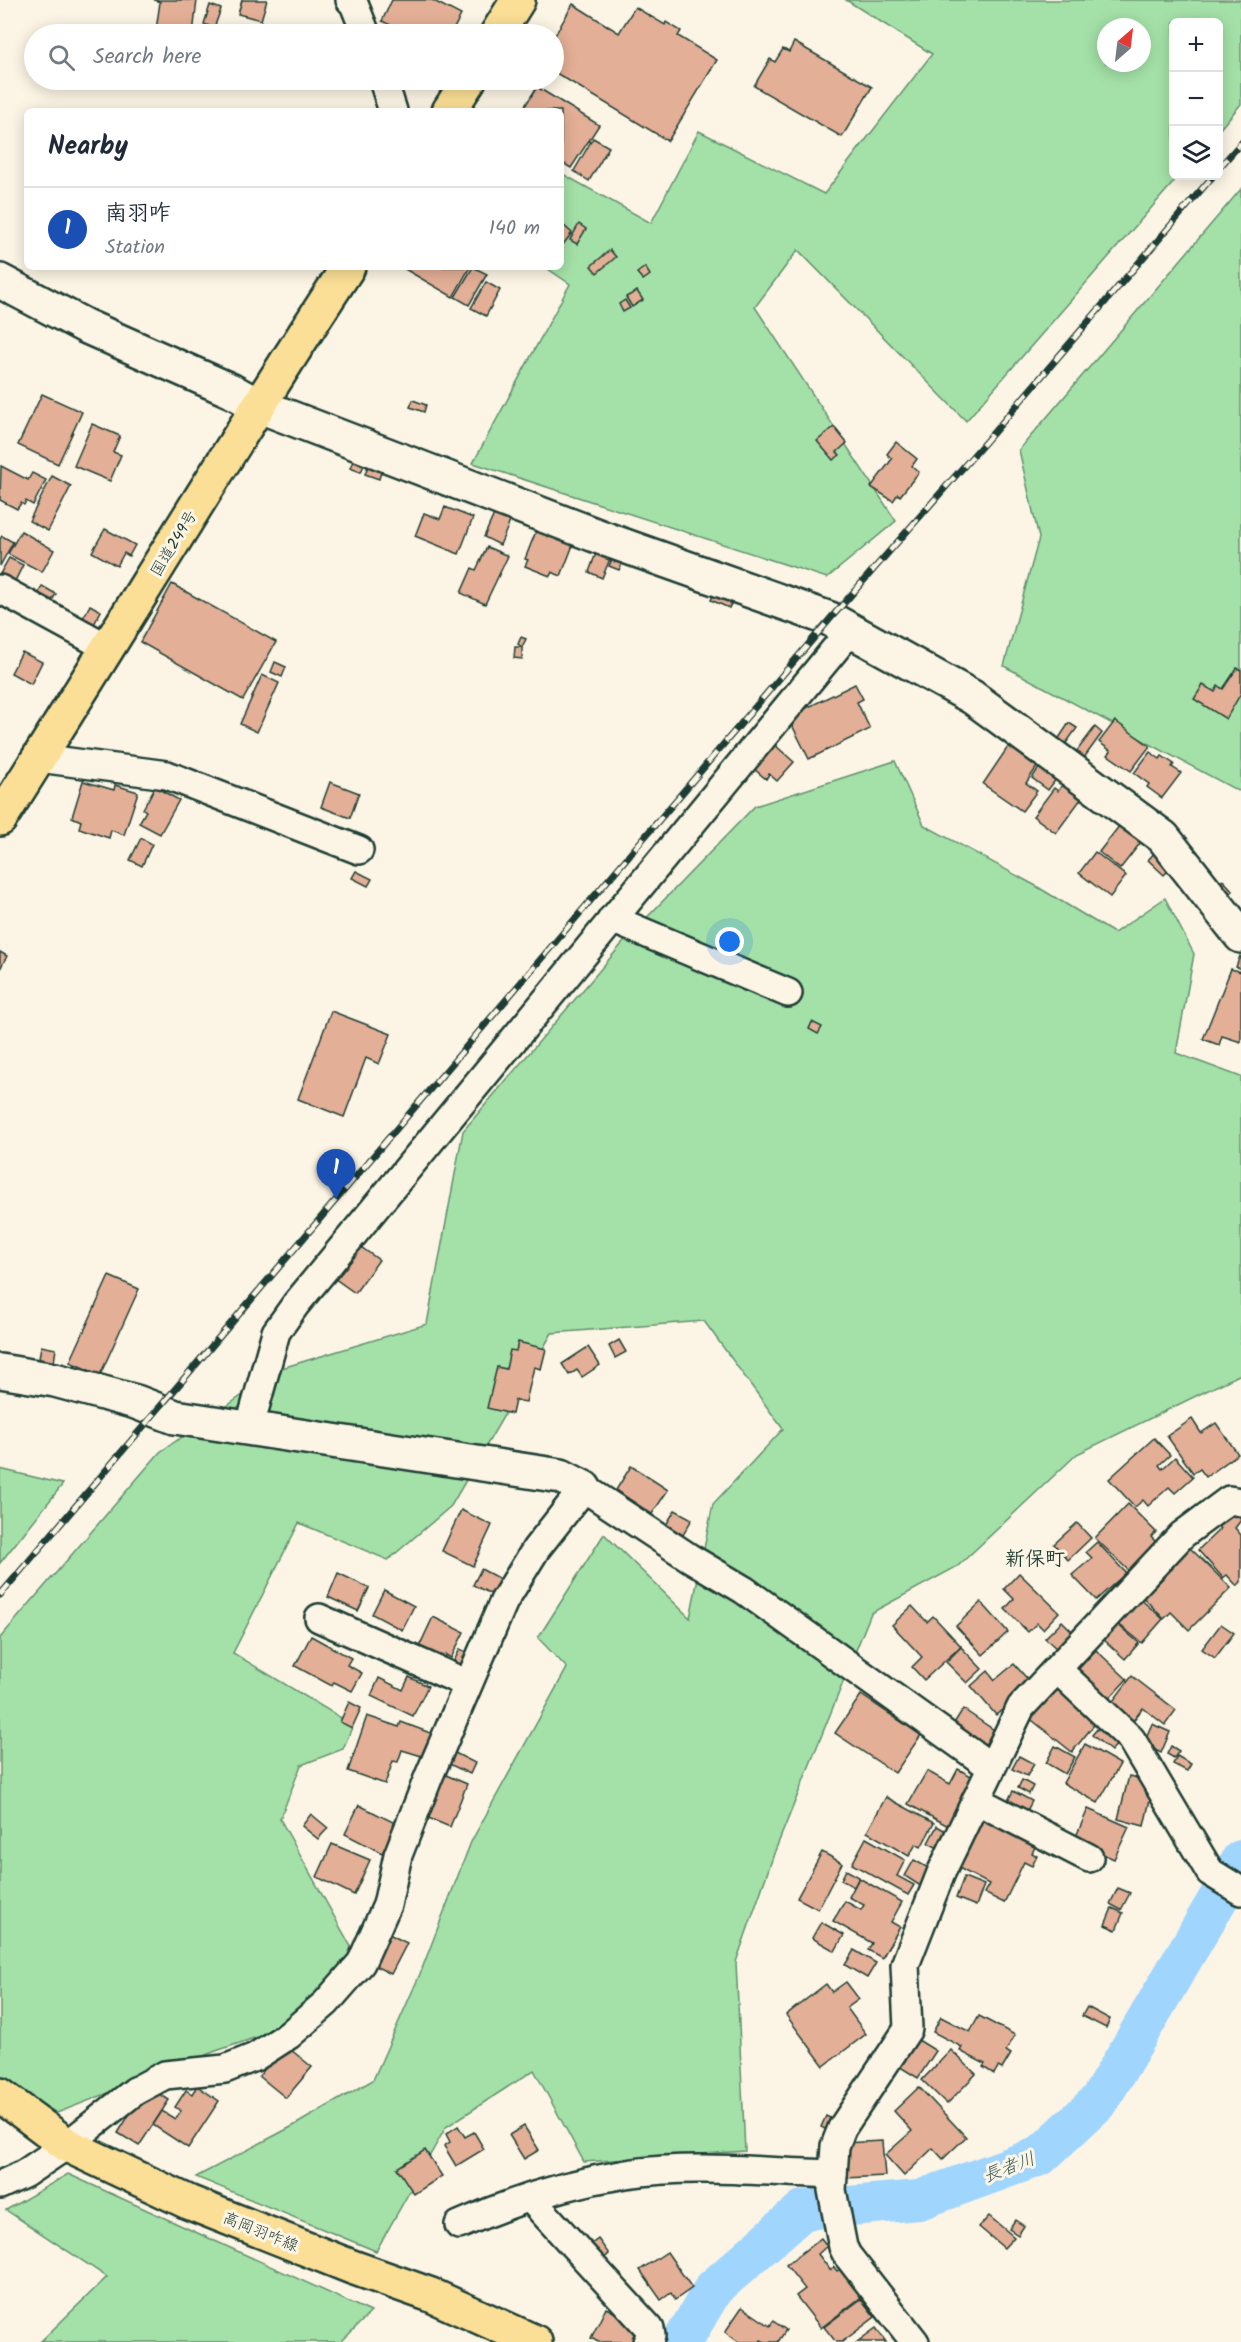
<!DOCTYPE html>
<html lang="en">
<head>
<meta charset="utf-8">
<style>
	body { margin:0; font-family:Kalam,"Klee One",sans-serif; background:#f2f2f3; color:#1f2937 }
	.controls { position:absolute; right:18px; top:18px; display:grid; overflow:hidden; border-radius:9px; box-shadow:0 3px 15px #0003 }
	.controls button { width:54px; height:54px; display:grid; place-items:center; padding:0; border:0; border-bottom:2px solid #e0e1e3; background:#fff; color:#1f2937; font:30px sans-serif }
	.compass { position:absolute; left:1097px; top:18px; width:54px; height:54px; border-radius:50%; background:#fff; box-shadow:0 3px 15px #0003; rotate:28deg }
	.you { position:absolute; left:730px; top:942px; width:21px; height:21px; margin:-15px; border:4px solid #fff; border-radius:50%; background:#1a73e8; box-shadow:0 0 0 9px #1a73e833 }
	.badge { display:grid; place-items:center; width:39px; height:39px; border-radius:50%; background:#1f6fb2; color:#fff; font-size:20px; font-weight:700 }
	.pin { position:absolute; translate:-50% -50px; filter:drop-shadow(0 2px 3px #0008) }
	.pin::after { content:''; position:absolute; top:32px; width:21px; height:18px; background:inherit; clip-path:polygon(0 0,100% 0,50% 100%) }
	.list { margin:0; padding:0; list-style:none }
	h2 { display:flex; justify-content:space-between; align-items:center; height:78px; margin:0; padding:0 24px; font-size:26px }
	h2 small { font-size:20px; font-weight:400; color:#747a83 }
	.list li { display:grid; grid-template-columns:39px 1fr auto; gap:18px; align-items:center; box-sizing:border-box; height:84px; padding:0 24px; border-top:2px solid #e0e1e3 }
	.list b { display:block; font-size:22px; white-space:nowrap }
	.list p { margin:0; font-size:20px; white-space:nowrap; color:#747a83 }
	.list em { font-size:20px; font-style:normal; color:#747a83 }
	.icon { flex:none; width:33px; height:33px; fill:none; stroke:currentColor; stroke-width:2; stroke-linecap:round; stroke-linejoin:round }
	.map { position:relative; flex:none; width:1241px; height:2342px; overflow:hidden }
	.search { position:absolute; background:#fff; box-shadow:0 3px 15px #0003; left:24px; top:24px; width:540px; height:66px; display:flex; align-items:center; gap:15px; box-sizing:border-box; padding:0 21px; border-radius:33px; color:#747a83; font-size:22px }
	.panel { position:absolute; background:#fff; box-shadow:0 3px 15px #0003; left:24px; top:108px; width:540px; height:162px; border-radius:9px }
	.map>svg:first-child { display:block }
	.green { fill:#a4e1a8; stroke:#628f6e; stroke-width:1.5; fill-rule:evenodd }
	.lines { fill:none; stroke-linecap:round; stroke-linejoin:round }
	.river { stroke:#a0d5fe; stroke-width:40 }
	.building { fill:#e3af96; stroke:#1f3d34; stroke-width:1.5 }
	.minor-casing { stroke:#1f3d34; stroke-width:32 }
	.tertiary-casing { stroke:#1f3d34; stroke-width:38 }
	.primary-casing { stroke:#1f3d34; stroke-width:38 }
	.trunk-casing { stroke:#1f3d34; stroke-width:38 }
	.minor { stroke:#fcf5e5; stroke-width:27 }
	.tertiary { stroke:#fcf5e5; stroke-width:33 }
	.primary { stroke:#fbdf96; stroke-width:33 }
	.trunk { stroke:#fbdf96; stroke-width:33 }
	.rail-casing { stroke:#1f3d34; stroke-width:7 }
	.rail { stroke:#fcf5e5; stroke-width:4.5; stroke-dasharray:14; stroke-linecap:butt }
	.labels { text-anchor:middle; stroke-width:6; stroke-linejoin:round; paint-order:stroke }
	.street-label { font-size:16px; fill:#1f3d34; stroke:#fcf5e5 }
	.water-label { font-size:18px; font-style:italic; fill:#395b5c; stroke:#fcf5e5 }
	.quarter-label { font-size:20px; font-weight:bold; fill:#1f3d34; stroke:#fcf5e5 }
</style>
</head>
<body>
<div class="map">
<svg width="1241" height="2342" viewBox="0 0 1241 2342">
	<rect width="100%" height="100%" fill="#fcf5e5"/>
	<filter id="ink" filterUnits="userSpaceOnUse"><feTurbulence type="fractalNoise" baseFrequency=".0167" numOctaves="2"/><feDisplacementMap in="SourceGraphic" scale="12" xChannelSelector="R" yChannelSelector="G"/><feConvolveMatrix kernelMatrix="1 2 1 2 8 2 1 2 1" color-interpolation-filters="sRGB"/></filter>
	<g filter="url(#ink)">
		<g class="green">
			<path d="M 846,0 L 1241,0 L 1241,104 L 1219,130 L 1218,22 L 1174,22 L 1174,176 L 1179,176 L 966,421 L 798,250 L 755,307 L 896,521 L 827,578 L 473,463 L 570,284 L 545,267 L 561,267 L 561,173 L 651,223 L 699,131 L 824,194 L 932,54 ZM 1106,27 L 1142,27 L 1142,63 L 1106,63 Z"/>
			<polygon points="1241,189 1241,789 1238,791 1004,666 1039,538 1019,450"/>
			<polygon points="895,761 924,825 1036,886 1114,933 1165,898 1194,954 1176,1053 1241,1077 1241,1374 1077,1454 958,1566 871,1613 775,1851 736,1962 745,2151 584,2162 534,2070 446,2127 376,2251 196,2177 293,2126 373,2080 420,1974 471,1842 567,1668 538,1638 604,1534 690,1618 713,1504 783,1429 704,1321 552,1333 451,1506 388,1560 299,1523 233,1653 353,1725 343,1749 301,1765 280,1819 355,1954 308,2020 216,2051 57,2113 0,2080 0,1638 160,1452 282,1368 427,1324 463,1131 628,937 755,806"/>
			<polygon points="0,1469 63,1484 0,1563"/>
			<polygon points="68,2174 371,2312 341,2342 40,2342 107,2277 6,2210"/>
		</g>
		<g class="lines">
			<polyline class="river" points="682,2342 713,2289 803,2210 919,2200 1040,2156 1099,2101 1241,1860"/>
		</g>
		<g class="building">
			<polygon points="154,0 197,0 193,34 156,30 160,2"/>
			<polygon points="242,0 267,0 261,20 238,14"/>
			<polygon points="392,0 432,0 461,15 451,34 409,34 382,21"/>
			<polygon points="573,4 619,33 635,7 665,25 666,22 681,31 678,36 717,60 668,141 556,73 558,70 554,67 554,37"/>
			<polygon points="210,5 221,9 214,28 204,24"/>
			<polygon points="794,42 872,87 842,137 754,86 770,59 775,62 783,49 789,52"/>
			<polygon points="537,87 599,125 571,168 561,162 561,111 517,111 519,107 523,109"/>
			<polygon points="593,138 609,147 589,181 574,171"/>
			<polygon points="561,223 572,233 561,247"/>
			<polygon points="579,224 586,229 577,244 570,240"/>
			<polygon points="610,250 616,257 597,273 591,266"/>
			<polygon points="404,267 470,267 453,297 403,268"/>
			<polygon points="473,267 487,274 469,305 455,297"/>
			<polygon points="645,267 650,275 643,280 637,273"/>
			<polygon points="486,282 500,290 486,316 471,308"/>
			<polygon points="637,291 643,300 632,307 626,297"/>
			<polygon points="625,300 630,308 623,312 619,304"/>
			<polygon points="42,394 82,412 58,464 18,445"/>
			<polygon points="413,400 426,405 424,412 410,407"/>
			<polygon points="92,424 120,436 113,452 121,455 110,481 74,466"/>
			<polygon points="834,427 847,443 837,452 840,455 833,460 817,441"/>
			<polygon points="896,442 917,459 912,466 919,472 900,496 898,494 893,501 871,487 892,459 887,454"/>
			<polygon points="353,461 364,465 361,472 350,468"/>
			<polygon points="1,466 28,480 32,473 46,480 33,505 26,501 24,505 21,503 17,509 0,500"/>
			<polygon points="368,466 381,472 379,479 365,474"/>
			<polygon points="52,476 71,486 48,531 29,521"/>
			<polygon points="445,507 473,518 459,554 415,536 424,513 440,519"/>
			<polygon points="496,510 512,517 500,545 484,537"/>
			<polygon points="538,526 575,540 561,576 552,572 550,576 525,566 528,560 525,559"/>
			<polygon points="105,529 135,545 129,556 124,553 117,566 92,552"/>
			<polygon points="21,531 54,550 42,572 8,554"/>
			<polygon points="2,536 13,542 0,566 0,539"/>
			<polygon points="487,547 508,556 485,604 461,593 472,568 476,570"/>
			<polygon points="615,552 625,555 619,570 609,566"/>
			<polygon points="596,553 610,559 602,578 589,572"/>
			<polygon points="9,558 23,565 15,581 0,574"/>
			<polygon points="172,584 276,642 243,700 140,642"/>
			<polygon points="42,586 56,594 51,602 38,595"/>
			<polygon points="716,589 734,598 729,608 711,600"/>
			<polygon points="90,605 101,611 92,628 81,622"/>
			<polygon points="521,637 526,639 522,647 518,644"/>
			<polygon points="515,647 522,647 522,659 514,658"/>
			<polygon points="22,652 42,662 31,684 11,673"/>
			<polygon points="275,662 286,667 282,677 271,672"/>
			<polygon points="1237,668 1241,670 1241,693 1226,719 1194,699 1203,685 1215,692 1218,686 1223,689"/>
			<polygon points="262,675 279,683 257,732 240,724"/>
			<polygon points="855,684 863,699 857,702 870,729 809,759 788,717"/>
			<polygon points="1115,721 1150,746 1131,771 1108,755 1111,751 1099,742"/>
			<polygon points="1069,723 1077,728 1064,746 1057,741"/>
			<polygon points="1095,727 1102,733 1081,762 1073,756"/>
			<polygon points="1010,744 1039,764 1026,783 1037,791 1022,811 983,784"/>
			<polygon points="775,745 794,762 777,781 769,774 766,779 754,769"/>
			<polygon points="1150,752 1160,759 1162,756 1174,764 1172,767 1181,773 1162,798 1147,787 1149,784 1134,773"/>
			<polygon points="1043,762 1060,774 1048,790 1032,778"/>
			<polygon points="83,781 114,790 115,785 138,792 124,835 111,830 109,838 79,828 81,821 72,817"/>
			<polygon points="1065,781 1084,795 1056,833 1033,816 1054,788 1058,791"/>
			<polygon points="330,782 359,793 350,818 321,807"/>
			<polygon points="155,787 179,800 160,834 139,823 146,811 143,809"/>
			<polygon points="1123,821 1141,836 1138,839 1141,842 1120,869 1099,852"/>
			<polygon points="141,838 152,844 142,866 130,860"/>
			<polygon points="1158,849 1174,864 1164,875 1148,860"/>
			<polygon points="1095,852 1126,876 1110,897 1079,873"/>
			<polygon points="356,871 372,879 368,886 352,878"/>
			<polygon points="1223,880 1233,891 1226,897 1216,886"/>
			<polygon points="0,952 7,956 0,969"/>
			<polygon points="1240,956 1241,957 1241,969 1236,967"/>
			<polygon points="1231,969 1241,972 1241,1042 1222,1036 1219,1045 1203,1039"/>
			<polygon points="331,1011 391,1034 379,1064 366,1058 344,1117 298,1099"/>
			<polygon points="812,1022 822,1027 818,1034 809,1029"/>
			<polygon points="358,1245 379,1260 355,1293 334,1278"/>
			<polygon points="109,1276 139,1289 100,1375 70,1362"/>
			<polygon points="619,1340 626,1352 615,1358 609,1346"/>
			<polygon points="518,1342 546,1349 541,1369 534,1367 526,1402 515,1400 512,1414 487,1408 497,1367 506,1369 510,1350 516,1351"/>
			<polygon points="41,1346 56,1349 54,1362 39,1359"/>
			<polygon points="588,1347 600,1365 582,1377 577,1370 569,1375 562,1364"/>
			<polygon points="1192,1419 1201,1433 1216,1423 1238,1454 1206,1477 1200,1469 1193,1473 1167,1436"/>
			<polygon points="1154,1438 1170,1455 1159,1465 1162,1469 1175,1457 1193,1477 1175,1493 1169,1487 1148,1506 1143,1500 1135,1507 1109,1479"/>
			<polygon points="631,1466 668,1490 652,1514 616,1490"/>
			<polygon points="1128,1504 1156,1532 1151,1537 1157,1543 1129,1571 1095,1538"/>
			<polygon points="461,1510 492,1525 473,1566 442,1551"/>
			<polygon points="675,1510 692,1519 683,1535 666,1525"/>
			<polygon points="1232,1510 1241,1520 1235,1528 1241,1535 1241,1582 1237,1586 1227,1575 1223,1578 1198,1550 1220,1529 1216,1524"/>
			<polygon points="1077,1523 1091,1538 1068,1560 1054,1544"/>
			<polygon points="1097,1542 1126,1573 1096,1600 1072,1575 1092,1558 1086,1552"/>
			<polygon points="1189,1547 1231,1588 1189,1630 1171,1612 1164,1619 1141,1595 1152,1584 1154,1587 1173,1568 1170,1565"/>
			<polygon points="481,1569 502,1580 495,1596 473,1585"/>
			<polygon points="338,1573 369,1588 358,1611 328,1597"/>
			<polygon points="1019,1573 1059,1612 1043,1629 1037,1623 1028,1632 1005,1609 1014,1599 1004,1589"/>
			<polygon points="384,1590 414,1606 402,1630 372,1614"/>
			<polygon points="1138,1597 1163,1619 1142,1643 1116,1622"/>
			<polygon points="981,1602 1008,1632 983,1655 956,1626"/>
			<polygon points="912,1606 927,1622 933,1616 961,1646 924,1680 912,1667 922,1657 892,1625"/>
			<polygon points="433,1617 464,1632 451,1658 446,1655 445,1659 419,1647"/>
			<polygon points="1062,1621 1074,1633 1058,1650 1045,1638"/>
			<polygon points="1117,1624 1139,1643 1125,1659 1103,1639"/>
			<polygon points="1221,1624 1234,1633 1215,1658 1202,1649"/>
			<polygon points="311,1636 351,1658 347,1665 362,1673 352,1691 334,1682 332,1686 295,1666"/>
			<polygon points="961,1647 982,1669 967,1683 946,1662"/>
			<polygon points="460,1649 468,1653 460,1667 453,1663"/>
			<polygon points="1096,1650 1127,1679 1106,1702 1074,1674"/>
			<polygon points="1014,1664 1032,1684 996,1715 971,1686 988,1671 995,1680"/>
			<polygon points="1132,1676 1176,1710 1165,1725 1143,1708 1129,1726 1107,1709"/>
			<polygon points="409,1677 428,1686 413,1716 371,1696 379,1678 403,1690"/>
			<polygon points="1058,1680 1102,1715 1072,1752 1028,1717"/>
			<polygon points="861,1695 921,1735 895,1773 835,1733"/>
			<polygon points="349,1702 361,1708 352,1728 340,1722"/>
			<polygon points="963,1709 994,1730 983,1748 951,1728"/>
			<polygon points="367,1716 399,1727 401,1722 433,1734 425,1757 402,1750 398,1762 393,1761 385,1784 348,1771"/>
			<polygon points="1105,1720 1124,1736 1111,1751 1092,1735"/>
			<polygon points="1152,1724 1170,1732 1161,1753 1143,1744"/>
			<polygon points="1085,1744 1120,1764 1098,1803 1063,1783"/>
			<polygon points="1055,1746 1075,1757 1065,1774 1046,1763"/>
			<polygon points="1171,1746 1179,1751 1174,1758 1167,1754"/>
			<polygon points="453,1752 475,1763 470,1774 447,1763"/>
			<polygon points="1019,1756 1034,1764 1027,1776 1012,1769"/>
			<polygon points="1177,1756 1191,1764 1187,1771 1173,1764"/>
			<polygon points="958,1769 977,1779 950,1827 908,1804 927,1771 950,1784"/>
			<polygon points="439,1772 467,1784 450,1827 421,1815"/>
			<polygon points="1129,1776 1154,1782 1144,1826 1118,1819"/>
			<polygon points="1022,1780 1033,1786 1029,1794 1018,1788"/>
			<polygon points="1013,1791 1032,1801 1022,1820 1003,1810"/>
			<polygon points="886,1797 934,1823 921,1847 916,1844 909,1856 867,1832"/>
			<polygon points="359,1805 397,1824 382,1853 345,1834"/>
			<polygon points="1088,1809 1129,1827 1114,1859 1074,1841"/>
			<polygon points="983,1810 1040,1838 1032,1853 1037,1856 1032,1866 1024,1862 1004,1903 984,1893 989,1884 955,1866"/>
			<polygon points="311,1814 328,1828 318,1839 302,1826"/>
			<polygon points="937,1826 951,1834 942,1850 928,1843"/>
			<polygon points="866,1838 905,1860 897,1876 914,1885 908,1895 852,1864"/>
			<polygon points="332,1844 370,1860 354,1895 317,1877"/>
			<polygon points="822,1852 842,1863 818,1909 797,1898"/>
			<polygon points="914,1860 932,1870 922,1887 905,1876"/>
			<polygon points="846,1870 859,1877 854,1887 841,1880"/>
			<polygon points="964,1877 984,1885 976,1906 956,1898"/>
			<polygon points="859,1878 902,1902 891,1922 900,1927 882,1958 868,1950 872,1943 833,1921 845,1901 861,1910 864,1905 849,1897"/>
			<polygon points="1118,1888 1130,1893 1121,1910 1110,1904"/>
			<polygon points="1112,1908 1123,1913 1116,1930 1105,1925"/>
			<polygon points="821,1922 844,1935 835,1951 812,1938"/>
			<polygon points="387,1933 407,1943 391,1974 371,1964"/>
			<polygon points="854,1950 876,1963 867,1978 845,1965"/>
			<polygon points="846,1982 859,1999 847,2008 866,2034 824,2066 786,2015 826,1984 832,1992"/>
			<polygon points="1087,2007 1110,2019 1106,2028 1082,2016"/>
			<polygon points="979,2016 1015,2035 1006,2051 1011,2054 1002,2069 998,2067 994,2074 983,2067 985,2064 960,2051 962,2047 933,2032 941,2017 970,2032"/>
			<polygon points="915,2038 936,2051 918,2078 897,2065"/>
			<polygon points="285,2045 312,2067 286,2098 259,2076"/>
			<polygon points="951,2050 976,2074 947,2104 922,2080"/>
			<polygon points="197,2086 219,2101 188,2148 153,2125 162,2111 175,2119 181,2111 175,2107 186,2090 192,2094"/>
			<polygon points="919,2087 966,2137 943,2159 933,2148 904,2176 885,2155 912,2131 894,2111"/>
			<polygon points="152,2089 169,2100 139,2146 118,2133 142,2094"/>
			<polygon points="826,2116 834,2120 829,2131 821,2127"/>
			<polygon points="458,2126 465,2137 474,2132 484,2149 456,2166 444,2146 450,2142 446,2134"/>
			<polygon points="524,2126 539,2150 524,2159 509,2135"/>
			<polygon points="882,2141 885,2176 845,2178 843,2143"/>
			<polygon points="425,2150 442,2176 414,2194 397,2168"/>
			<polygon points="989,2216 1014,2237 1004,2248 979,2227"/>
			<polygon points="1015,2220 1024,2226 1018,2235 1009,2229"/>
			<polygon points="821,2238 827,2246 818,2254 830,2270 834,2267 837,2271 843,2267 864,2295 821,2328 796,2296 805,2289 786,2265"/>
			<polygon points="598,2239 609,2254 597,2264 585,2249"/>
			<polygon points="667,2252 692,2288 675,2300 671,2293 661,2300 640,2270"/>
			<polygon points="861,2299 875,2317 842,2342 836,2342 824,2327"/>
			<polygon points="742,2307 770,2326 773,2321 786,2330 778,2342 765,2342 761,2340 760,2342 739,2342 725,2332"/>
			<polygon points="606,2308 644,2328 637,2342 598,2342 591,2338"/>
			<polygon points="876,2328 886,2342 857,2342"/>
		</g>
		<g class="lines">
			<g class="minor-casing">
				<g id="minor">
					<polyline points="350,0 354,4 366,34"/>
					<polyline points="383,80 393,111"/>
					<polyline points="0,589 108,648"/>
					<polyline points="39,758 167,775 359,850"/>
					<polyline points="612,919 788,993"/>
					<polyline points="249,1429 276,1332 296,1304 850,631"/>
					<polyline points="319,1618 468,1684"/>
					<polyline points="1057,1669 1131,1739 1210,1872 1241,1891"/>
					<polyline points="976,1800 1089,1858"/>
					<polyline points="0,2185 24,2174 67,2145 135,2091 165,2075 225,2069 255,2057 289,2035 326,2003 361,1963 387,1905 398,1855 429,1776 504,1601 536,1549 584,1488 690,1558 744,1590 991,1767"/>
					<polyline points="530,2198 650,2329 651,2336 647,2342"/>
					<path d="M 459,2225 C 512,2201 569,2183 626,2174 C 691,2164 767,2172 833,2174"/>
					<polyline points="915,2342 847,2255 843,2247 832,2190 835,2146 842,2128 908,2029 905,1965 941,1873 1021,1707 1182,1535 1229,1500 1241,1502"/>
				</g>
			</g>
			<g class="tertiary-casing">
				<g id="tertiary">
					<polyline points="0,281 85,326 232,391 257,405 608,540 830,619 972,697 1163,837 1241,936"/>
					<polyline points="0,1371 55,1380 136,1402 175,1417 561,1476 584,1488"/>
				</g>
			</g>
			<g class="primary-casing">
				<polyline id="primary" points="0,2095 67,2145 188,2202 352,2267 431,2295 535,2342"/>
			</g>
			<g class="trunk-casing">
				<g id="trunk">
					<polyline points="497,34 518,0"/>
					<polyline points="449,111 469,80"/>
					<path d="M 0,819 C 117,636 228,449 348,267"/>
				</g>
			</g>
			<use href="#minor" class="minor"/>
			<use href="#tertiary" class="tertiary"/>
			<use href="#primary" class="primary"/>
			<use href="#trunk" class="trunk"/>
			<g class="rail-casing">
				<g id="rail">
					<polyline points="1218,169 1241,143"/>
					<polyline points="0,1595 830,619 994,432 1213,176"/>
				</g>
			</g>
			<use href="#rail" class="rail"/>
		</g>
	</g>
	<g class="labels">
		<g class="street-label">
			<text transform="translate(173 543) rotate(-59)" y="6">国道249号</text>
			<text transform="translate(261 2231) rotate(22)" y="6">高岡羽咋線</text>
		</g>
		<g class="water-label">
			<text transform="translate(1009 2167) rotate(-21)" y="6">長者川</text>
		</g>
		<g class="quarter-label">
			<text x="1035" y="1565">新保町</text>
		</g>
	</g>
</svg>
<div class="controls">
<button>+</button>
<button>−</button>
<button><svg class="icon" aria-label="layers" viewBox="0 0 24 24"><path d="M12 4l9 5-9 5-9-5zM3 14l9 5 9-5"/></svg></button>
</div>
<svg class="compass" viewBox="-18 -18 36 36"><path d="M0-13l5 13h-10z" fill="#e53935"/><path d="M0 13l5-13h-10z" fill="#747a83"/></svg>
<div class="you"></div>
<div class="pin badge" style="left:336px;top:1199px;background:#1a4fb4">1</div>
<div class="search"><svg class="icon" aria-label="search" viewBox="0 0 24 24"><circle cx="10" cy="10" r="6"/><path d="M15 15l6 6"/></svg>Search here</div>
<section class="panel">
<h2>Nearby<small></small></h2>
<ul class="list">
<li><span class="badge" style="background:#1a4fb4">1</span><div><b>南羽咋</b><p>Station</p></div><em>140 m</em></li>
</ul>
</section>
</div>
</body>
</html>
